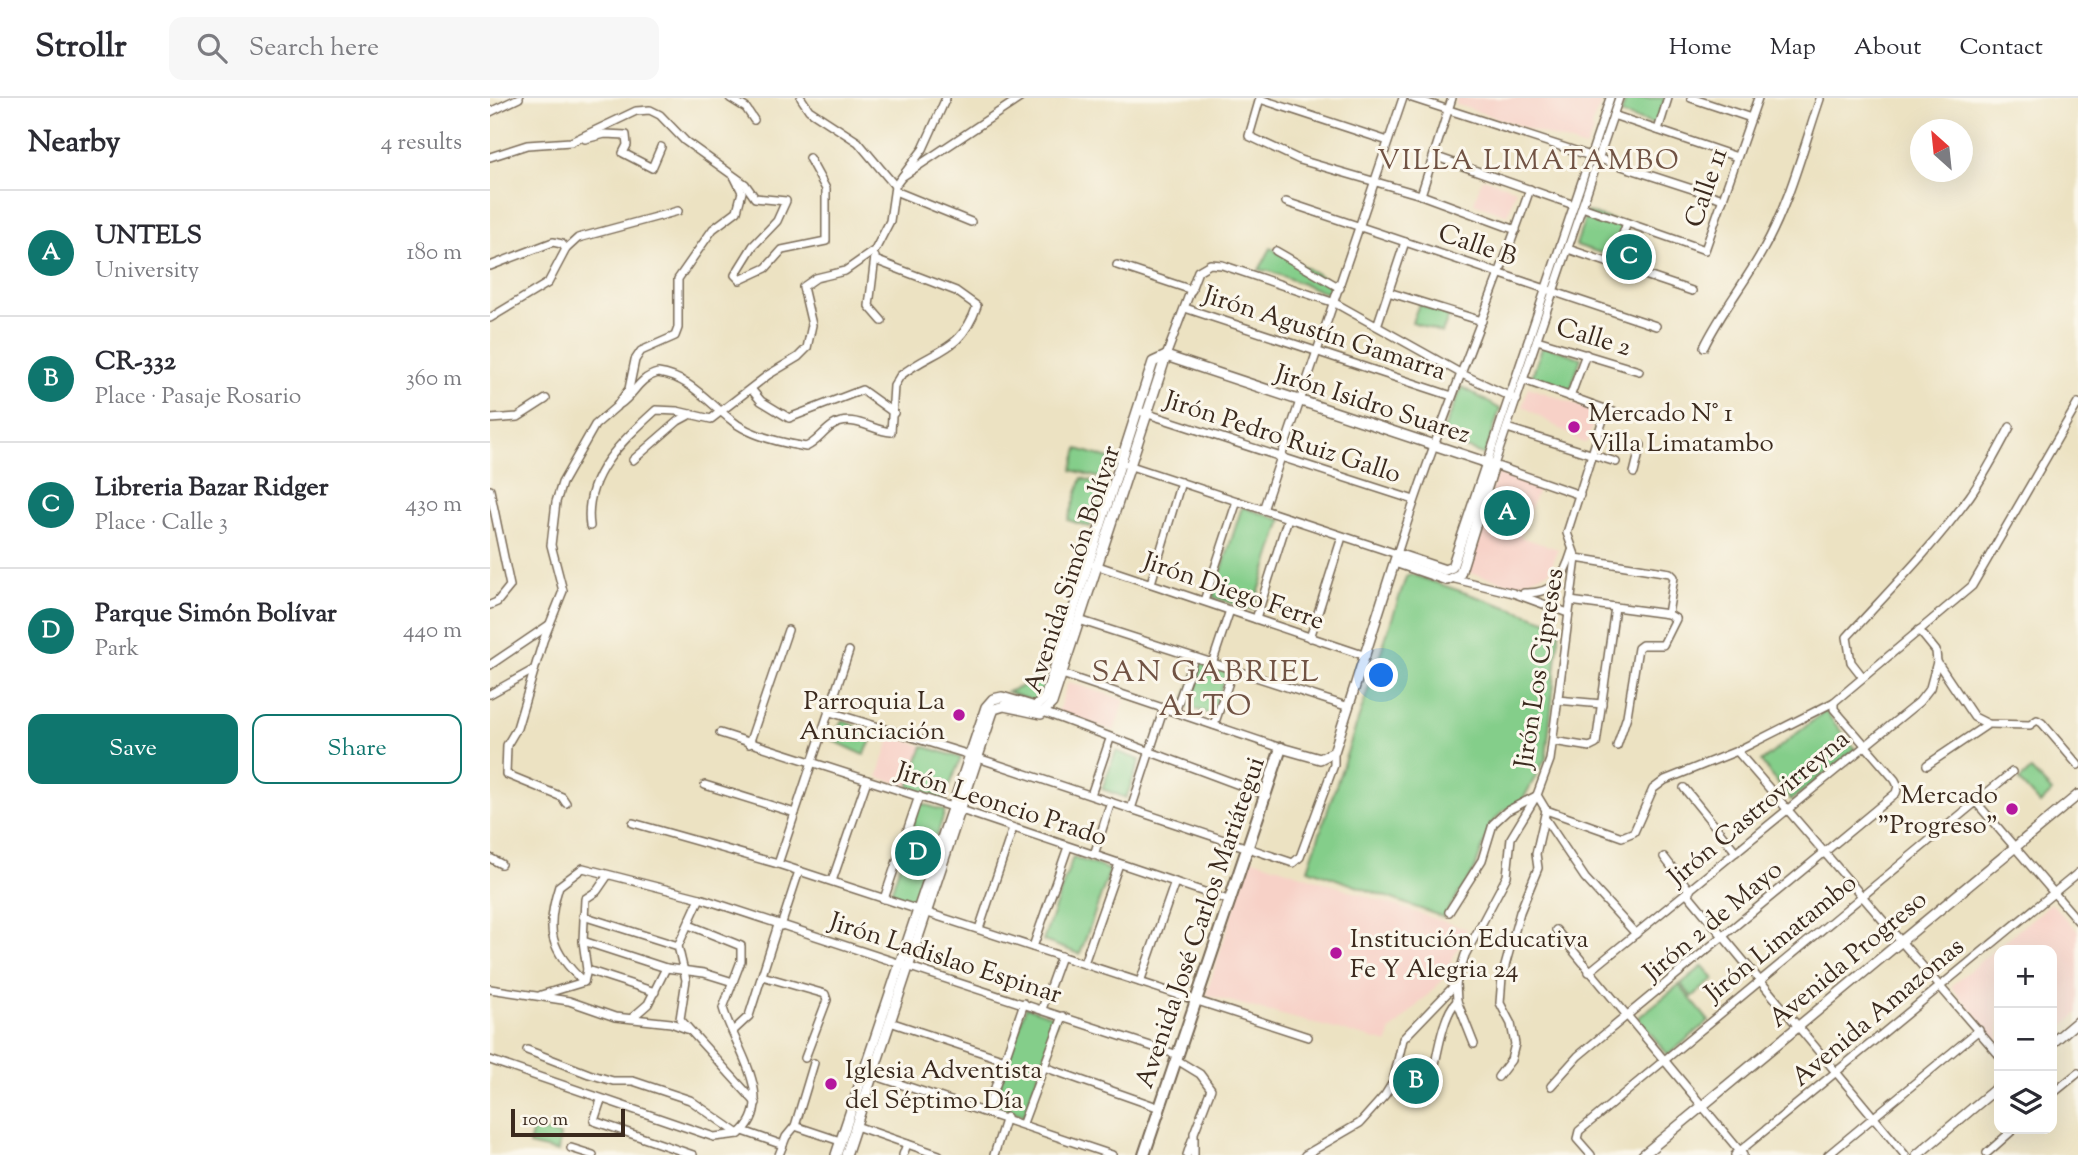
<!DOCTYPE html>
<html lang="en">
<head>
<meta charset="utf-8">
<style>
	body { margin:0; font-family:"Sorts Mill Goudy",serif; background:#f7f7f7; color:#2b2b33 }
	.controls { position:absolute; right:21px; bottom:21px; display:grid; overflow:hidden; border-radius:14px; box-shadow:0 7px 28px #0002 }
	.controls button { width:63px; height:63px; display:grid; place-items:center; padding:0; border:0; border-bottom:2px solid #e1e1e2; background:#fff; color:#2b2b33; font:35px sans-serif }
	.compass { position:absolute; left:1420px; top:21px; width:63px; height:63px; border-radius:50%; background:#fff; box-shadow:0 7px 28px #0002; rotate:333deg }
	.scale { position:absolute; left:21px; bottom:18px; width:114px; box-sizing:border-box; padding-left:7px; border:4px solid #3b2a1e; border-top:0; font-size:19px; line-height:24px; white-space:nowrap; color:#3b2a1e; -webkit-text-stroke:5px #fbf7ec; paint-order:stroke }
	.you { position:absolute; left:892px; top:578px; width:24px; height:24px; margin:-18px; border:5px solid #fff; border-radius:50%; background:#1a73e8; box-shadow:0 0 0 10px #1a73e833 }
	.badge { display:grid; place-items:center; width:46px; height:46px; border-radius:50%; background:#0f766e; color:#fff; font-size:23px; font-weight:700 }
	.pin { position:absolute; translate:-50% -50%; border:4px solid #fff; box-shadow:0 2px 7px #0006 }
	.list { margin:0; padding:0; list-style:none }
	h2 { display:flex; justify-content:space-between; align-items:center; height:91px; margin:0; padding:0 28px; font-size:30px }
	h2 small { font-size:23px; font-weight:400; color:#7c7c81 }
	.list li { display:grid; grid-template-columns:46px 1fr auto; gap:21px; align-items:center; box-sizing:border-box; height:126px; padding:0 28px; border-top:2px solid #e1e1e2 }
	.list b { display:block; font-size:26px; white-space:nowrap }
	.list p { margin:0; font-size:23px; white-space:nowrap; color:#7c7c81 }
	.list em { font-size:23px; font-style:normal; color:#7c7c81 }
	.actions { display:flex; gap:14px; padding:21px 28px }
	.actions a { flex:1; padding:16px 0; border:2px solid #0f766e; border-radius:14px; text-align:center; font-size:24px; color:#0f766e }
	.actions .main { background:#0f766e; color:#fff }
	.icon { flex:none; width:38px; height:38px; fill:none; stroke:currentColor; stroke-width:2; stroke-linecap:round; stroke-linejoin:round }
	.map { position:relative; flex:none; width:1588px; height:1057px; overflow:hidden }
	header { display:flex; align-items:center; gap:42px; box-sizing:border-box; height:98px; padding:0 35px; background:#fff; border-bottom:2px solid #e1e1e2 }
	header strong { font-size:33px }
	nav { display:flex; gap:38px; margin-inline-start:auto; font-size:24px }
	.search { width:490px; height:63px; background:#f7f7f7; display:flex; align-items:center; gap:18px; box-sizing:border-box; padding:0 24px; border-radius:14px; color:#7c7c81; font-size:26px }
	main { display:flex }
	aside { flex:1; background:#fff }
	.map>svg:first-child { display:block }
	.built { fill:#f7d1c7 }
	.green { fill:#84ce8a; stroke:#607c54; stroke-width:2 }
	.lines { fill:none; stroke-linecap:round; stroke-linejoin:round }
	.minor-casing { stroke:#796a57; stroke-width:10 }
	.tertiary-casing { stroke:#796a57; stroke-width:12 }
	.secondary-casing { stroke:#796a57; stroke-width:14 }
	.minor { stroke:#fff; stroke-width:7 }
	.tertiary { stroke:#fff; stroke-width:9 }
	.secondary { stroke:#fff; stroke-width:10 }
	.poi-dot { fill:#b5179e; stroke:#fbf7ec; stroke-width:2.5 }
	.labels { text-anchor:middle; stroke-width:6; stroke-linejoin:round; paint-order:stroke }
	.street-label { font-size:26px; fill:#3b2a1e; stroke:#fbf7ec }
	.poi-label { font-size:26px; fill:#3b2a1e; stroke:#fbf7ec; text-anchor:start }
	.neighbourhood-label { font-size:28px; letter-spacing:2px; fill:#715344; stroke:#fbf7ec }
	.quarter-label { font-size:30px; letter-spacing:2px; fill:#715344; stroke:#fbf7ec }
</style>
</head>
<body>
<header>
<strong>Strollr</strong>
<div class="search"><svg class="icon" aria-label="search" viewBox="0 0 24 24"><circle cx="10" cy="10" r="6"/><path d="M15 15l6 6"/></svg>Search here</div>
<nav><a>Home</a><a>Map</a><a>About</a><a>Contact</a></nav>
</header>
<main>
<aside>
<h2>Nearby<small>4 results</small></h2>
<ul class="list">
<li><span class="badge">A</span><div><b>UNTELS</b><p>University</p></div><em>180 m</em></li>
<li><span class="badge">B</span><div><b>CR-332</b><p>Place · Pasaje Rosario</p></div><em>360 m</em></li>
<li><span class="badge">C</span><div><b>Libreria Bazar Ridger</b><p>Place · Calle 3</p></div><em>430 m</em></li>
<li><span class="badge">D</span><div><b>Parque Simón Bolívar</b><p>Park</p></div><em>440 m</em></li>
</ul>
<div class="actions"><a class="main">Save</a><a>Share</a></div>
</aside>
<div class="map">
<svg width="1588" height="1057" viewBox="0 0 1588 1057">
	<rect width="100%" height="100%" fill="#fbf7ec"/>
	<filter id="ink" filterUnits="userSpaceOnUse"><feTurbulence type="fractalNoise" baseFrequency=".0143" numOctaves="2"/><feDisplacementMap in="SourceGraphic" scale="14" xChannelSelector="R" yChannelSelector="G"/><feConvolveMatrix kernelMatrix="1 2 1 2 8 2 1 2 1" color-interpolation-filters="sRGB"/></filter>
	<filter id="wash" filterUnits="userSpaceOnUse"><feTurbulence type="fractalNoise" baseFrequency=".00686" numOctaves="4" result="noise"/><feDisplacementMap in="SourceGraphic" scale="28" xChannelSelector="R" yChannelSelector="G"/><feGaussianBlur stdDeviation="1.57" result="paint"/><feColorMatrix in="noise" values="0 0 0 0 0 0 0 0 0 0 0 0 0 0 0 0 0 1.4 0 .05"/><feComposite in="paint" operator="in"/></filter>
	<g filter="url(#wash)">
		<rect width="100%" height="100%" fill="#ece2c2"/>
		<g class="built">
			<polygon points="967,0 1113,0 1101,28 1104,33 1095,50 965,6"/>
			<polygon points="992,80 1026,91 1018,117 984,105"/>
			<polygon points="1038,289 1107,314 1097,344 1093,345 1033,308"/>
			<polygon points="1007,375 1048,391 1030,439 1068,451 1060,473 1026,487 976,474"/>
			<polygon points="578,584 635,602 624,633 568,614"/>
			<polygon points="401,638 433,648 419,689 388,679"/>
			<polygon points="760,760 977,831 952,883 900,934 898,945 716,897"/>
			<polygon points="1561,805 1588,833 1588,915 1562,938 1562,852 1509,852 1509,946 1461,888"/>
		</g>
		<g class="green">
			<polygon points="1136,0 1175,0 1166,27 1131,16"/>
			<polygon points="1097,114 1134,126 1123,159 1086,147"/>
			<polygon points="781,150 843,185 844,194 839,196 779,173 769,172"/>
			<polygon points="929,206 959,218 952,235 922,224"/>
			<polygon points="1053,247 1091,260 1080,293 1041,281"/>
			<polygon points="972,289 1010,311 995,357 950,341"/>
			<polygon points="588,351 623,362 617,382 582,372"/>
			<polygon points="592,380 613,387 600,429 578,422"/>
			<polygon points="752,409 792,422 763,512 723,499"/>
			<polygon points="920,476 1070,527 1056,660 1032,703 1014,712 1001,726 984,773 953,819 818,771 916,479"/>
			<polygon points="708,564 737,574 722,617 693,607"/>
			<polygon points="554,573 557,575 549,602 546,604 517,594 538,586"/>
			<polygon points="1335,613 1365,651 1301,702 1271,664"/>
			<polygon points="352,622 384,637 374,657 342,642"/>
			<polygon points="433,648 471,660 454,702 419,689"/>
			<polygon points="626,653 650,662 636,700 612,691"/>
			<polygon points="1541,672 1562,694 1550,706 1529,683"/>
			<polygon points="430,705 455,713 425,805 400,797"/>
			<polygon points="583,759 620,772 590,856 553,843"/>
			<polygon points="1213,868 1224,881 1202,899 1191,886"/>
			<polygon points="1189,887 1219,923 1178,957 1148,920"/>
			<polygon points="536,909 568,920 534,1017 503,1007"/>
			<polygon points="43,1031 70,1037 68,1054 39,1047"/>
		</g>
	</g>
	<g filter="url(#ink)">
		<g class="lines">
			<g class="minor-casing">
				<g id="minor">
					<polyline points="240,0 256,10 264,22"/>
					<polyline points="311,0 319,12 368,44 405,88"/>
					<polyline points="770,0 759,38 810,62 931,97 1026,132"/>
					<polyline points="922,0 1233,101"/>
					<polyline points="1201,0 1261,20"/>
					<polyline points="770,1 898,43"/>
					<polyline points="0,14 29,0"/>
					<polyline points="1123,17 1247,59"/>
					<polyline points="1168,32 1178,0"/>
					<polyline points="95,41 115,36 136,37 137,47 133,55 162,70 171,49"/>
					<polyline points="944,58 1084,107"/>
					<polyline points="0,59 37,47 81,44 146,13 160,12 170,17 195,43 255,86 265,100 296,103 287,123 263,148 245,177 250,182 276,170 292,152 336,143 336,91 319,60"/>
					<polyline points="413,78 530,0"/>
					<polyline points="405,93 481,124"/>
					<polyline points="931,97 962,0"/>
					<polyline points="796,104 1166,228"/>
					<polyline points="1092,109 1215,152 1268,0"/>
					<polyline points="1078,151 1202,193"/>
					<polyline points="786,153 850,190"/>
					<polyline points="385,159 379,208 392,223"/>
					<polyline points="1122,166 1137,125"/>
					<polyline points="627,167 702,192"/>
					<polyline points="0,168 63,144 72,146 76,151"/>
					<polyline points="898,194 992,223"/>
					<polyline points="695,210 962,298"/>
					<polyline points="0,220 58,185 76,151 88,140 188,113"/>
					<polyline points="887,228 915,144"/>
					<polyline points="1047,242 1149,273"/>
					<path d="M 1214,249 C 1231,214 1255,185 1273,152 C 1299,106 1313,51 1330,1"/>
					<polyline points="676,258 708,173 720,166 732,167 845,205 972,276 1027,302"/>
					<polyline points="1034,282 1129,316"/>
					<polyline points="261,291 271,303 299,320 372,292 404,315"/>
					<polyline points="1080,299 1096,256"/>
					<path d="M 130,306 C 145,296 148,280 168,275 C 199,279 217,303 240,321 C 259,338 292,345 316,349 C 327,344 332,335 342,328 C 363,315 382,333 401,334 L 404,288 L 410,278 C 445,250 470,256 487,208 L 466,193 L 385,162"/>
					<polyline points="1116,312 1077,435 1086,460 1060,662 1047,697 1056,712 1132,739 1144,734 1163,691 1175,682 1247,653 1344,604 1482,488 1588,305"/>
					<polyline points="652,314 924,402"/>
					<polyline points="0,321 28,319 56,301"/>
					<polyline points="1017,330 1126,364"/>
					<polyline points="143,362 188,323 201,316"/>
					<path d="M 632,365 L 907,456 C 946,332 997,214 1040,91"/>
					<polyline points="997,365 1120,0"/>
					<polyline points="1144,375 1151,347"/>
					<polyline points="0,392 20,488 7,504 0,507"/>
					<polyline points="1090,397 1004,367 1129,0"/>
					<polyline points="773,412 913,0"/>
					<path d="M 100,428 C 93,378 132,343 166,312 L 187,313 L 221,321 L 278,277 L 308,259 L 317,250 L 322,227 L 313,189 L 326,180 L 355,173 L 385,152 L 400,123 L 405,88 L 433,51 L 456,0"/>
					<polyline points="1086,460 1180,475 1184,479 1178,516"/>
					<polyline points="605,467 876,558"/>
					<polyline points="965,481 1023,495 1078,515"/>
					<polyline points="661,485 691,384"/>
					<path d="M 1034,495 C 1065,496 1074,479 1082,453"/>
					<polyline points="714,503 747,403"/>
					<polyline points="1080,503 1178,516 1186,521 1173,547 1152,547 1148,550 1137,618 1127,648"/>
					<polyline points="766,521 798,420"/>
					<polyline points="589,522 859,609"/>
					<polyline points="1429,532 1446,553 1447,564 1484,619 1498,626 1540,627 1547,622 1552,625 1588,667"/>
					<polyline points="820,540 852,439"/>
					<polyline points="722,566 740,512"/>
					<polyline points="0,567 59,527"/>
					<polyline points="566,574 791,650"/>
					<path d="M 1372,578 L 1361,564 L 1357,539 C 1399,493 1443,449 1480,398 C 1495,377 1508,352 1520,329"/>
					<polyline points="0,596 43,572"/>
					<polyline points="1067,602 1112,606"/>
					<polyline points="548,612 776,697"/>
					<polyline points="340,614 480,657"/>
					<polyline points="685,614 704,560"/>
					<polyline points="724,627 743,572"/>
					<polyline points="230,635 471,712 741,803"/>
					<polyline points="1063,643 1100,649 1106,646 1125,509"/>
					<polyline points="259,646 298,532"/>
					<polyline points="1247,653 1509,957"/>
					<polyline points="488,660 803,765 810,759 844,667 844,654"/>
					<polyline points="1437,667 1498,626"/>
					<polyline points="215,687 305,715"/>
					<polyline points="1194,690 1246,754"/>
					<polyline points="601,697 620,641"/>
					<polyline points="1486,704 1588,823"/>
					<polyline points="76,705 72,699 16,676 17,647 27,630 53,543 73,493 61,447 66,404 72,385 105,327 126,309 139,291 145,262 151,253 185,238 188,230 188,181 223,131 247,113 252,94 245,80"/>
					<polyline points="641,711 674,610"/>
					<polyline points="1056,722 1095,780 1146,836"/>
					<polyline points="143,725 288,766 818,939"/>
					<polyline points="604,757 621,704"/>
					<polyline points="1174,759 1200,793"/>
					<polyline points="0,760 11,766"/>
					<polyline points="288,766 359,553"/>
					<polyline points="342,783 377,682"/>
					<polyline points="1197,795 1415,1057"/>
					<polyline points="210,800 188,848 196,882 190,921 266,1005"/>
					<polyline points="394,801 429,698"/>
					<polyline points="959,814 992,762 1003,726 1017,713 1046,698"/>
					<polyline points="93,818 188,848"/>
					<polyline points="291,828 309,773"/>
					<polyline points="489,831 523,730"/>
					<polyline points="1066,832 1253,1057"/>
					<polyline points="93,843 176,870 214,875 243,884"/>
					<polyline points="543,849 578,749"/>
					<polyline points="594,865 629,766"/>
					<polyline points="97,872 165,894"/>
					<polyline points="1099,874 1429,604 1440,590 1447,564"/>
					<polyline points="272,878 335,896 337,902 315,960"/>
					<path d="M 94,884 C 60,853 55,832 69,788 L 93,770 L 210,800 L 688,957"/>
					<polyline points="650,884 685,784"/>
					<polyline points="966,886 967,903 984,946"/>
					<polyline points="0,891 79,903 125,919 181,925 197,931"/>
					<polyline points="51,897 94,884 97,872 93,843 95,801 107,793 118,777"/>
					<polyline points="552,911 571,858"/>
					<polyline points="143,919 158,906 176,870"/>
					<polyline points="400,924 515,962"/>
					<polyline points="243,933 259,918 288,827"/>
					<polyline points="37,952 99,976 123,983 143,983 200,1002 249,1036"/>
					<path d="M 0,962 L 224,1039 L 249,1036 C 289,1005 243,946 233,910 L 251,863 L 251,848 L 199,827"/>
					<polyline points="687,962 710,976 721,991 704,1035 704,1057"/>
					<polyline points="554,969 670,1010"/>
					<polyline points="380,976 622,1057"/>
					<polyline points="1008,979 1021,962 1025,946 1021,926 1010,905 1012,879 1030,814 1048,770 1046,756 1056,712"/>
					<path d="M 941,984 C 947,961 952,917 967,903"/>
					<polyline points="1061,988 1088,958 1406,695 1408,688 1405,682 1344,611 1344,604"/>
					<polyline points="1562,996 1588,975"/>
					<polyline points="111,1002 104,1023 203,1057"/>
					<polyline points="497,1013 534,905"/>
					<polyline points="533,1025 573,918"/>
					<polyline points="305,1028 350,1043"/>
					<polyline points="366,1028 449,1057"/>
					<polyline points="253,1033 293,1047"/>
					<polyline points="81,1050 103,1057"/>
					<polyline points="1497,1055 1524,1031"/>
					<polyline points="289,1057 296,1039 305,1028 324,965"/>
					<polyline points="413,1057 417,1046"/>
					<polyline points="504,1057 516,1019"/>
					<polyline points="697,1057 702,1042"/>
					<polyline points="815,1057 870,1025 895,997 903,984 913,941 966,886 975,857 1017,778 1021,740 1047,697"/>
					<polyline points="1101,1057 1087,1041 1089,1033 1522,674"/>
					<polyline points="1245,1057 1588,775"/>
					<polyline points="1338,1057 1489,932"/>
				</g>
			</g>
			<g class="tertiary-casing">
				<g id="tertiary">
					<polyline points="791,650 830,661 844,654 907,456 955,472 962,469 997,365"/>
					<polyline points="1562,945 1588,923"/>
					<polyline points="346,1057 496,609 503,601 512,599 545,609 555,600 663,264 676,258 1004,367 970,476 957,482 905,464"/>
					<polyline points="356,1057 502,616 504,611 514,608 551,616 562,605 676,258"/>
					<polyline points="1153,1057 1588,697"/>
					<polyline points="1427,1057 1509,988"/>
				</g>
			</g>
			<g class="secondary-casing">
				<polyline id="secondary" points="654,1057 791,650"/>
			</g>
			<use href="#minor" class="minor"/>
			<use href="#tertiary" class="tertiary"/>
			<use href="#secondary" class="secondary"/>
		</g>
	</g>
	<g class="poi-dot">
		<circle cx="1084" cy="329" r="7"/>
		<circle cx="469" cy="617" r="7"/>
		<circle cx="1522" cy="711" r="7"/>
		<circle cx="846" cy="855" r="7"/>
		<circle cx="341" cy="986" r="7"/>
	</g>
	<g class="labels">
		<g class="street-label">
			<text transform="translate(1215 89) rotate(-71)" y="9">Calle 11</text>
			<text transform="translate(988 146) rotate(19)" y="9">Calle B</text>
			<text transform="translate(835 234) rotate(18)" y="9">Jirón Agustín Gamarra</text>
			<text transform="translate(1104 238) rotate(17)" y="9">Calle 2</text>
			<text transform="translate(883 305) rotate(18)" y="9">Jirón Isidro Suarez</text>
			<text transform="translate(793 338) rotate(18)" y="9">Jirón Pedro Ruiz Gallo</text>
			<text transform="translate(581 471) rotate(-72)" y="9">Avenida Simón Bolívar</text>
			<text transform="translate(744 492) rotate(19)" y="9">Jirón Diego Ferre</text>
			<text transform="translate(1048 570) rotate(-81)" y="9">Jirón Los Cipreses</text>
			<text transform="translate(512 705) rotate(18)" y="9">Jirón Leoncio Prado</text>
			<text transform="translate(1268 709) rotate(-40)" y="9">Jirón Castrovirreyna</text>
			<text transform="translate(1222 822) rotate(-40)" y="9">Jirón 2 de Mayo</text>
			<text transform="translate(709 824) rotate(-71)" y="9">Avenida José Carlos Mariátegui</text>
			<text transform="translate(1290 839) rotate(-39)" y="9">Jirón Limatambo</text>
			<text transform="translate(456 859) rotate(18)" y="9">Jirón Ladislao Espinar</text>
			<text transform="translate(1357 860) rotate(-40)" y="9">Avenida Progreso</text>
			<text transform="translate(1387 913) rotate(-40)" y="9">Avenida Amazonas</text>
		</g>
		<g class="poi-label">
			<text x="1098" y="323">Mercado N° 1<tspan x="1098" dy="30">Villa Limatambo</tspan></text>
			<text x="455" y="611" text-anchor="end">Parroquia La<tspan x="455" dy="30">Anunciación</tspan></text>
			<text x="1508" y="705" text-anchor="end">Mercado<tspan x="1508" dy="30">"Progreso"</tspan></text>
			<text x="860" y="849">Institución Educativa<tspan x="860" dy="30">Fe Y Alegria 24</tspan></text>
			<text x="355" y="980">Iglesia Adventista<tspan x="355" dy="30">del Séptimo Día</tspan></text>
		</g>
		<g class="neighbourhood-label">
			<text x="1039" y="71">VILLA LIMATAMBO</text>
		</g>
		<g class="quarter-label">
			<text x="716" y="583">SAN GABRIEL<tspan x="716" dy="34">ALTO</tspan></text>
		</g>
	</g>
</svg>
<div class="controls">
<button>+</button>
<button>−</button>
<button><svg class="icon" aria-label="layers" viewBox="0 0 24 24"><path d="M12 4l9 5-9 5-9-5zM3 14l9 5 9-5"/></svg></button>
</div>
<svg class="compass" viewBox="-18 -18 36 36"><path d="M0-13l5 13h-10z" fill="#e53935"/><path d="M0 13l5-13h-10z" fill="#7c7c81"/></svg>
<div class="scale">100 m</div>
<div class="you"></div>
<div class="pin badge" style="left:1017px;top:415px">A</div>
<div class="pin badge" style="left:926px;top:983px">B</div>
<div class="pin badge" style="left:1139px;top:159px">C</div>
<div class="pin badge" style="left:428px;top:755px">D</div>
</div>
</main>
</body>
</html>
